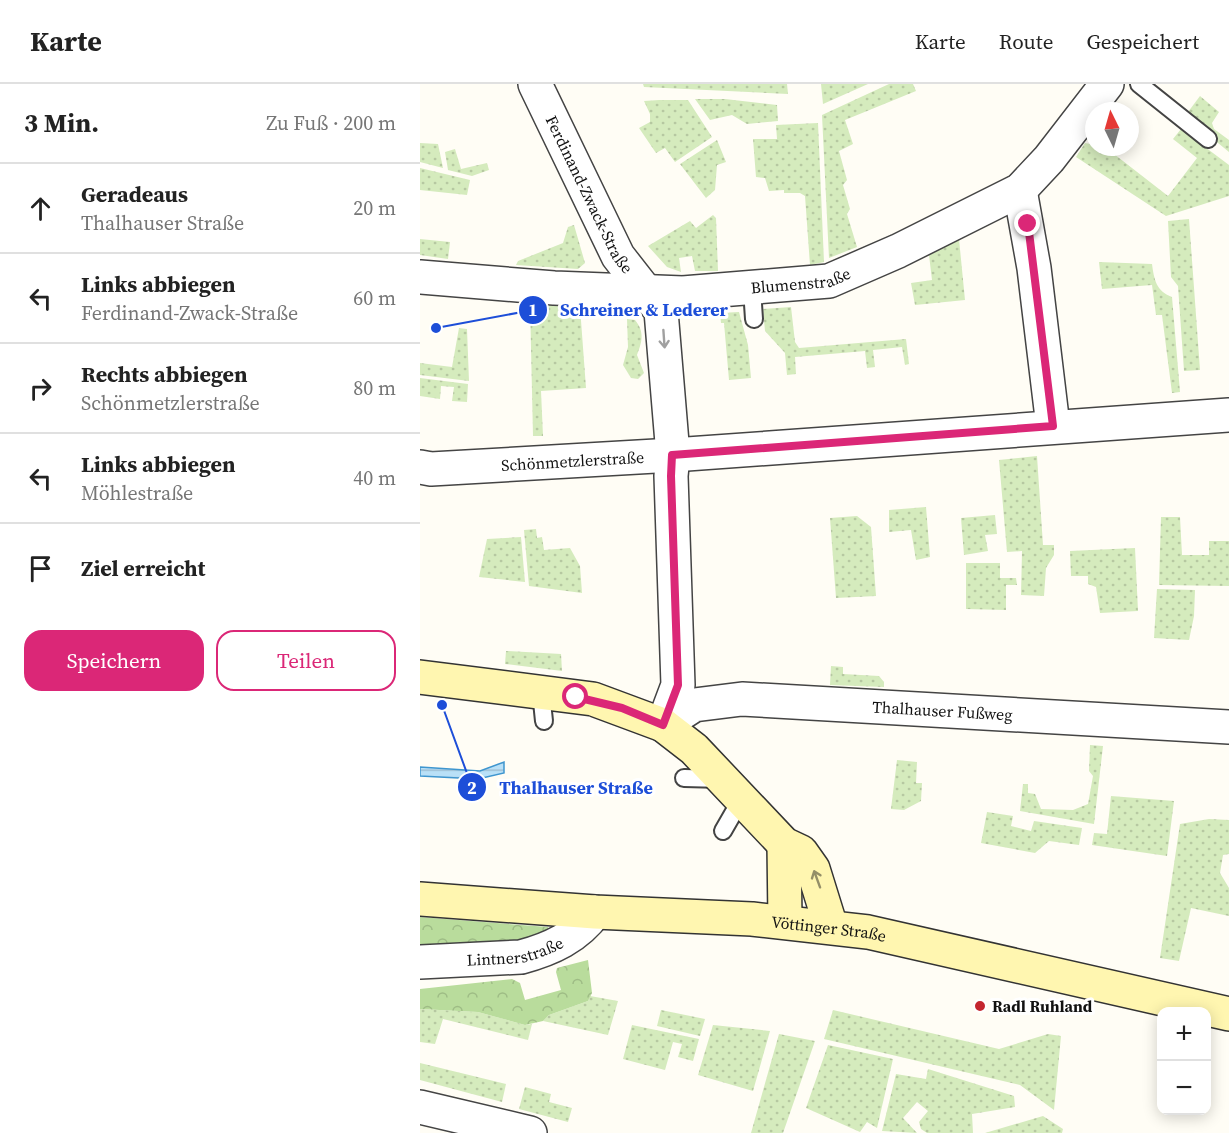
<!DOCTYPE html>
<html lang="de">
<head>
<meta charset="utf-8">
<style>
	body { margin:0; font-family:"Source Serif 4",serif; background:#f6f6f6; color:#222 }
	.controls { position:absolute; right:18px; bottom:18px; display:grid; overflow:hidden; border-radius:12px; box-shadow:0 3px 15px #0003 }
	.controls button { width:54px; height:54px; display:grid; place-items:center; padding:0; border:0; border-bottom:2px solid #e0e0e0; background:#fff; color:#222; font:30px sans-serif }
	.compass { position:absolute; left:665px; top:18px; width:54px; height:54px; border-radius:50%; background:#fff; box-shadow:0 3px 15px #0003; rotate:355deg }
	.stop { position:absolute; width:18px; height:18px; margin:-14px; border:4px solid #db2777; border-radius:50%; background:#fff }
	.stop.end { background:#db2777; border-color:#fff; box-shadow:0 2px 6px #0008 }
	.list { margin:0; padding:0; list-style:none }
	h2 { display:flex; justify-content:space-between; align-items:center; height:78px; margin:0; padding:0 24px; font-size:26px }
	h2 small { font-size:20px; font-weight:400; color:#767676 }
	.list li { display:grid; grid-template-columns:39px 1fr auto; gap:18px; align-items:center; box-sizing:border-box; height:90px; padding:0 24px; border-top:2px solid #e0e0e0 }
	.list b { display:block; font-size:22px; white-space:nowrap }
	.list p { margin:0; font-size:20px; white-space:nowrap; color:#767676 }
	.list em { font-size:20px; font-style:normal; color:#767676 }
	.actions { display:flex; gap:12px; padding:18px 24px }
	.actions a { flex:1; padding:14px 0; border:2px solid #db2777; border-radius:18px; text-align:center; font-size:21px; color:#db2777 }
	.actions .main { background:#db2777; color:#fff }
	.icon { flex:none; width:33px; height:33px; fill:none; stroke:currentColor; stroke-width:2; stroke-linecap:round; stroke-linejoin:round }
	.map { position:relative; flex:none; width:809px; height:1049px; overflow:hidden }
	header { display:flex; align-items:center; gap:36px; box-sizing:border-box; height:84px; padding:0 30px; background:#fff; border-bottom:2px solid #e0e0e0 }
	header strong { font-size:28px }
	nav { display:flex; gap:33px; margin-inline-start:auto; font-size:21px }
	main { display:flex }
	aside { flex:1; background:#fff }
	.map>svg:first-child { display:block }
	.grass { fill:url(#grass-dots) }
	.forest { fill:url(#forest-crowns) }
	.water { fill:url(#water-rules); stroke:#3f96cf; stroke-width:1.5 }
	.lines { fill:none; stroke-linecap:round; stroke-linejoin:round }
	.lane-casing { stroke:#444; stroke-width:20 }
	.street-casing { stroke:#444; stroke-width:36 }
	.secondary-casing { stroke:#333; stroke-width:36 }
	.lane { stroke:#fff; stroke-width:16 }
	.street { stroke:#fff; stroke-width:33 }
	.secondary { stroke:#fff6b0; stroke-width:33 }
	.oneway { stroke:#a0a0a0 }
	.oneway2 { stroke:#948f68 }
	.route { stroke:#db2777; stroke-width:8 }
	.poi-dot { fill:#c4262e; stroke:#fff; stroke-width:2 }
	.labels { text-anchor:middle; stroke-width:6; stroke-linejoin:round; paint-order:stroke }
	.street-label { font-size:16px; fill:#111; stroke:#fff }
	.poi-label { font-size:16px; font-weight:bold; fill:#111; stroke:#fff; text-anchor:start }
	.leader { fill:none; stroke:#1d4ed8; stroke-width:2 }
	.callout-dot { fill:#1d4ed8; stroke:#fff; stroke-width:2 }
	.mark-label { font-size:18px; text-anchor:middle; font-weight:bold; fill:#fff }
	.callout-label { font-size:18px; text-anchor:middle; font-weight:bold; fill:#1d4ed8; stroke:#fff; stroke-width:6; stroke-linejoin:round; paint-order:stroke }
</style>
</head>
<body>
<header>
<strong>Karte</strong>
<nav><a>Karte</a><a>Route</a><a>Gespeichert</a></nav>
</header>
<main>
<aside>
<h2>3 Min.<small>Zu Fuß · 200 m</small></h2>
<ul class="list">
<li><svg class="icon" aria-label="ahead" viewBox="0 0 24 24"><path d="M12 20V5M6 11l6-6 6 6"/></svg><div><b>Geradeaus</b><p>Thalhauser Straße</p></div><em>20 m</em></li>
<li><svg class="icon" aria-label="left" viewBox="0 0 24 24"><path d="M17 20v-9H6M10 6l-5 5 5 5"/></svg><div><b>Links abbiegen</b><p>Ferdinand-Zwack-Straße</p></div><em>60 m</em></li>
<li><svg class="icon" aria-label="right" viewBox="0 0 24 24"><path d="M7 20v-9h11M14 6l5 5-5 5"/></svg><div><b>Rechts abbiegen</b><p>Schönmetzlerstraße</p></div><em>80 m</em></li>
<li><svg class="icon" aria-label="left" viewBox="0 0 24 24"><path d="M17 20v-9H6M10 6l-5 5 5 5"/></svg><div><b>Links abbiegen</b><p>Möhlestraße</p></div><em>40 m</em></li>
<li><svg class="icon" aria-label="arrive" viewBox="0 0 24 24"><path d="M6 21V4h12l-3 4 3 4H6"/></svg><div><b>Ziel erreicht</b></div></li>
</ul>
<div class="actions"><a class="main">Speichern</a><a>Teilen</a></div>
</aside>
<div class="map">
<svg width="809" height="1049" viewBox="0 0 809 1049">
	<defs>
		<pattern id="grass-dots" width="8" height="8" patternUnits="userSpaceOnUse" patternTransform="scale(1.5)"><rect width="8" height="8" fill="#d5ebbd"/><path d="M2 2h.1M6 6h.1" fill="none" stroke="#b6c8a1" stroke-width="1.8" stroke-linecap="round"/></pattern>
		<pattern id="forest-crowns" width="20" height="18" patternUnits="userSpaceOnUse" patternTransform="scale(1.5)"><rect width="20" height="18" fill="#b9dc9c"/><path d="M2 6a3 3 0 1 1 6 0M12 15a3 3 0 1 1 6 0" fill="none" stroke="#9ebc85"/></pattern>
		<pattern id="water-rules" width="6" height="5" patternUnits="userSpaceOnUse" patternTransform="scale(1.5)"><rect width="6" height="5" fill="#b9e0f7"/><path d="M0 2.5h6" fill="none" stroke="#9ebfd3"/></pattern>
	</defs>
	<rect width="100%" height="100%" fill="#fffdf5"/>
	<g class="grass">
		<polygon points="223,0 367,0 368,10 224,3"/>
		<polygon points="401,0 448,0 403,20"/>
		<polygon points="469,0 493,0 496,7 425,36 433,60 419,67 427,96 423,101 430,125 427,130 437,163 409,174 402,31"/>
		<polygon points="780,12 799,28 792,39 794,45 809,56 809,68 765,32"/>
		<polygon points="275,15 305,15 357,21 358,37 327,40 312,31 290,36"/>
		<polygon points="239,16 268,16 292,53 255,78 245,64 236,69 219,44 230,38 230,30 224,17"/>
		<polygon points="398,39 404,178 390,181 385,112 380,109 364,109 364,106 349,107 345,94 336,93 333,55 357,55 356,41"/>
		<polygon points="761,45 809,81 809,112 746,132 656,73 665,59 685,63 748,112 777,74 753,55"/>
		<polygon points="297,56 306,78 297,81 295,106 286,114 260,80"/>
		<polygon points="0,59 18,60 23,84 0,78"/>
		<polygon points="35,65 41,85 67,79 69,86 52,92 28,86 25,68"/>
		<polygon points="0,84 50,96 47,111 0,106"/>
		<polygon points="293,131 296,134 298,187 275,187 272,172 259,174 261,188 247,183 228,162 270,137 276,144"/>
		<polygon points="769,135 780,286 764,287 758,202 751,193 748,137"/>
		<polygon points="154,141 165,179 158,185 96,181 98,177 143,159 148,143"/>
		<polygon points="0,155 30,158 28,175 0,171"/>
		<polygon points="539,155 545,216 495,221 491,199 512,196 509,171"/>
		<path d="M 679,178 L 732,180 C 734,195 736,207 752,213 L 760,308 L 752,309 L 742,231 L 736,231 L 732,201 L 682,205 Z"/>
		<polygon points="110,219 160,223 166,304 121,307 123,352 113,352"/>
		<polygon points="371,223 375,258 379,264 486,255 489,280 485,281 482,263 453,266 455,283 447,284 445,267 375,273 376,290 367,291 365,269 345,247 343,225"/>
		<polygon points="319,228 328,261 331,294 309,296 304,239 301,239 300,229"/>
		<path d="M 207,235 L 215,236 C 225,248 222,258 217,271 L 224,289 L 218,295 L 211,294 L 203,281 L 208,263 Z"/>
		<polygon points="39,244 47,245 49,297 0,291 0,279 32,283"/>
		<polygon points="0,294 48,300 47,318 32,317 34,303 21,302 20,315 0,312"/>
		<polygon points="617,372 623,461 634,461 634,471 626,484 624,512 601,511 602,467 587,468 579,376"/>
		<polygon points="506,423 510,473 496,476 491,446 469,448 469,426"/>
		<polygon points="575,431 577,450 565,451 568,467 544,471 541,434"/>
		<polygon points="437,432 451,443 456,512 416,514 410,434"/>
		<polygon points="741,433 760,433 762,471 789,471 789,457 809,457 809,502 739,501"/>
		<polygon points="116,445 117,454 122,453 124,466 150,464 160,482 162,509 109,502 104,446"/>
		<polygon points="101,453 105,498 59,493 67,455"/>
		<polygon points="715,464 718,527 680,529 676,503 668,500 668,492 651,492 650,467"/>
		<polygon points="546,479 580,479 580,494 596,494 597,501 586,501 586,526 546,525"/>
		<polygon points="737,505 775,506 774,532 769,556 734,554"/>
		<polygon points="86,567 141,570 142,587 85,580"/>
		<polygon points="411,582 423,583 423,590 459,592 464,598 464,603 410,601"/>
		<polygon points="670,661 683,662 674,740 600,727 603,700 608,700 608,709 615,710 621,725 653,726 668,720 673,692 669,687"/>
		<polygon points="477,676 497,678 496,699 502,699 501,717 484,726 471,725"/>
		<polygon points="691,712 754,717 747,772 672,761 674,749 687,750"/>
		<polygon points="567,728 593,732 591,742 611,747 614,737 662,744 659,761 629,757 615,769 561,759"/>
		<polygon points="789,735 809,736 809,770 803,771 800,789 809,804 809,832 771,824 759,877 740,874 760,740"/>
		<polygon points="170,912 198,917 188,951 123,937 129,931 168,917"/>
		<polygon points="0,925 58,928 105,941 112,940 108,956 23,935 15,960 0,958"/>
		<polygon points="241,926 285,935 280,952 237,942"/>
		<polygon points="413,926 579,965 628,950 641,952 634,1026 600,1001 404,955"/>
		<polygon points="212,941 279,955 273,977 258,973 262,960 253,958 245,986 203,975"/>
		<polygon points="293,941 350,947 333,1007 278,991"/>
		<polygon points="359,950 395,957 363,1049 331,1049"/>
		<polygon points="408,961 473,975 457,1044 447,1038 440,1048 386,1024"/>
		<polygon points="0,979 86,1000 82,1018 0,996"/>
		<polygon points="508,985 594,1012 595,1023 552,1030 553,1049 507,1049 501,1045 499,1038 508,1027 497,1018 483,1034 497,1049 462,1047 476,990 506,995"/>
		<polygon points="105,1003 131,1010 129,1018 152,1024 148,1038 99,1025"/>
		<polygon points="623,1032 643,1045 642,1049 565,1049"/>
	</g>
	<g class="forest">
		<polygon points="0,833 128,843 129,851 123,856 0,866"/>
		<polygon points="168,876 172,909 168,917 129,931 123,937 105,941 58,928 0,925 0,905 92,895 100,899 105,916 141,906 136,888 137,884"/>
	</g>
	<polygon class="water" points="84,678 84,689 58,695 0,692 0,683 60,687"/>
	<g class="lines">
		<g class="lane-casing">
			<g id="lane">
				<polyline points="719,0 788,55"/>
				<polyline points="332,205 334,235"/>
				<polyline points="121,608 124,637"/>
				<polyline points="264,694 302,695"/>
				<polyline points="303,747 322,714"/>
			</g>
		</g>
		<g class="street-casing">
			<g id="street">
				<path id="s1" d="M 115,0 L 198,172 L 241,227 L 253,371 L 251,392 L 258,601 L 243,641"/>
				<polyline points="600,106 614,184 633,342"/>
				<path id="s2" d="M 0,193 L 134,204 L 263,209 L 409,197 L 478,167 L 600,106 L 629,75 L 687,0"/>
				<path id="s3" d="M 0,383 L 11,385 L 253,371 L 809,331"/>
				<path id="s4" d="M 243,641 L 274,621 L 322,615 L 809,643"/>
				<path id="s5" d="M 0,878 L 101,873 C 131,865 157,853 175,828"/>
				<polyline points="0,1023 110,1049"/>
			</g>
		</g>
		<g class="secondary-casing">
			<g id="secondary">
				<polyline points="0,593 173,615 243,641 274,665 364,760 381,768 393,785 411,843"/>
				<polyline points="364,760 365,837"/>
				<path id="s6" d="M 0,815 L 175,828 L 332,835 L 448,848 L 809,930"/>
			</g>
		</g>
		<use href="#lane" class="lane"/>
		<use href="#street" class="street"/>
		<use href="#secondary" class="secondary"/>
	</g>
	<defs><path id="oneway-shaft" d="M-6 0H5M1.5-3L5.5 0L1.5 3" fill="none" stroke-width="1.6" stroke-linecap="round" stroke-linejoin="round" transform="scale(1.5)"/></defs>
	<use class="oneway" href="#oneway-shaft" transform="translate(244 255) rotate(86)"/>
	<use class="oneway2" href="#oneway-shaft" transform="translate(397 795) rotate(-110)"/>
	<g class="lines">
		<polyline class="route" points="156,613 202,624 243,641 258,601 251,392 252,371 633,342 608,140"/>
	</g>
	<circle class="poi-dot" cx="560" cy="922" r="6"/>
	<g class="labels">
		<g class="street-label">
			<text dy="6" stroke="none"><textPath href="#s1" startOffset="123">Ferdinand-Zwack-Straße</textPath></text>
			<text dy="6" stroke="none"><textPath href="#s2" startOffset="382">Blumenstraße</textPath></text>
			<text dy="6" stroke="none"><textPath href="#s3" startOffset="153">Schönmetzlerstraße</textPath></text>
			<text dy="6" stroke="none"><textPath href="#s4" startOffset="286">Thalhauser Fußweg</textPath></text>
			<text dy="6" stroke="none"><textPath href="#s6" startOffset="410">Vöttinger Straße</textPath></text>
			<text dy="6" stroke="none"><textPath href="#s5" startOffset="96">Lintnerstraße</textPath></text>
		</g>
		<g class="poi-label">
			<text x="572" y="928">Radl Ruhland</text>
		</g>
	</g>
	<path class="leader" d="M16 244L113 226M22 621L52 703"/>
	<g class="callout-dot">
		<circle cx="16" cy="244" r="6"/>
		<circle cx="22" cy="621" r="6"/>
		<circle cx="113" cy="226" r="15"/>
		<circle cx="52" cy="703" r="15"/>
	</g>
	<g class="mark-label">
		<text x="113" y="232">1</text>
		<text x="52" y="710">2</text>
	</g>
	<g class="callout-label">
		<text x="224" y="232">Schreiner &amp; Lederer</text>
		<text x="156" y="710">Thalhauser Straße</text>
	</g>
</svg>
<div class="controls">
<button>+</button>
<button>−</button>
</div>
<svg class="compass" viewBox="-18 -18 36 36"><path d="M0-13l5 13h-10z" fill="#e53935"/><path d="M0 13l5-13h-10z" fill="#767676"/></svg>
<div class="stop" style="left:156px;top:613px"></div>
<div class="stop end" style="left:608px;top:140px"></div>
</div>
</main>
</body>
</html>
